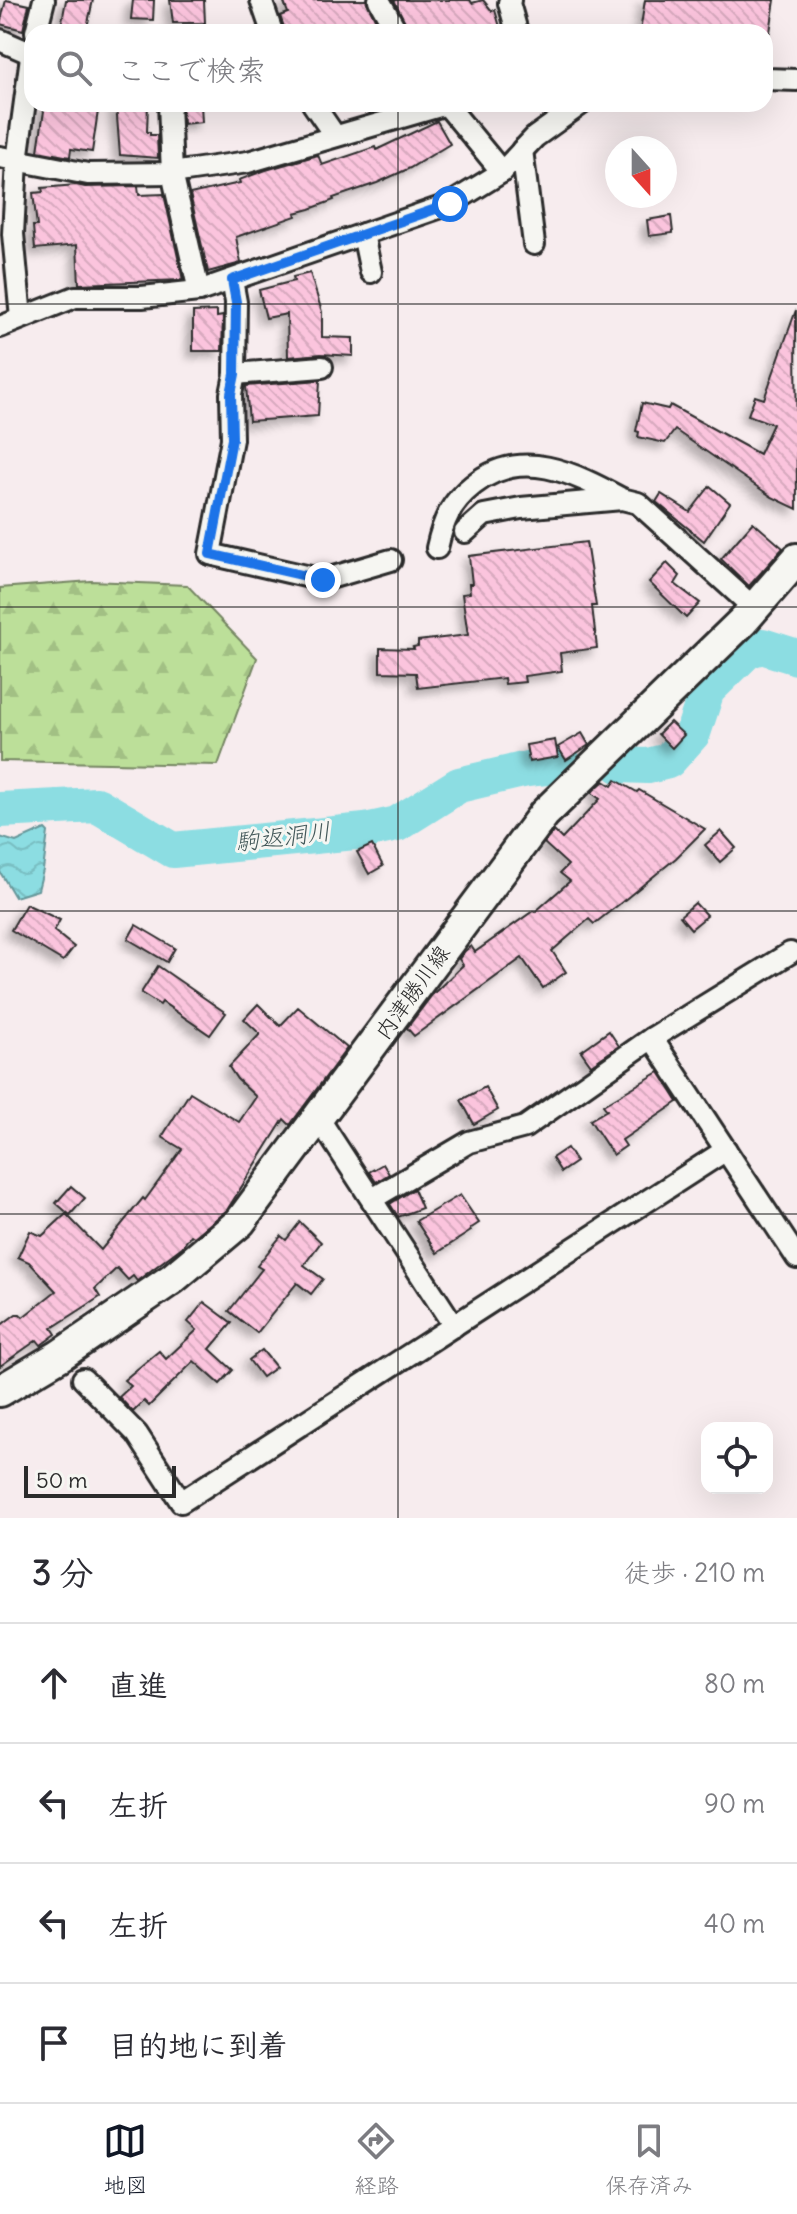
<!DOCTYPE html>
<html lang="ja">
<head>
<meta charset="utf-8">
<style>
	body { margin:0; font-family:Delius,"Klee One",sans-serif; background:#f7f7f7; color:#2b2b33 }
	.controls { position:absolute; right:24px; bottom:24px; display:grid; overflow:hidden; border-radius:16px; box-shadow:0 8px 32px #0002 }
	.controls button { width:72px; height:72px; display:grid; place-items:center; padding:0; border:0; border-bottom:2px solid #e1e1e2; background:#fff; color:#2b2b33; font:40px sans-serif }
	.compass { position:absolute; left:605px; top:136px; width:72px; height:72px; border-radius:50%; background:#fff; box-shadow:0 8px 32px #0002; rotate:159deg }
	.scale { position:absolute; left:24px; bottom:20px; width:152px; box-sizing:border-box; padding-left:8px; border:4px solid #2b2b2b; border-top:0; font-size:22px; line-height:28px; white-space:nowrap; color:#2b2b2b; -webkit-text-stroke:6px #f6f6f2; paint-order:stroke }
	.stop { position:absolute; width:24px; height:24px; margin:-18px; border:6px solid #1a73e8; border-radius:50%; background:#fff }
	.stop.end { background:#1a73e8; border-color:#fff; box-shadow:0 2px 8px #0008 }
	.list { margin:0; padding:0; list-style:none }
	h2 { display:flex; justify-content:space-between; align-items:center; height:104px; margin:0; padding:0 32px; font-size:34px }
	h2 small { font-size:26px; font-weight:400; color:#7c7c81 }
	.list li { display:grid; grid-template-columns:52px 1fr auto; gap:24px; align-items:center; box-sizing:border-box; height:120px; padding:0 32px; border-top:2px solid #e1e1e2 }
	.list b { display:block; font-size:30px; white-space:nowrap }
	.list em { font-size:26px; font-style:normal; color:#7c7c81 }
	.icon { flex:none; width:44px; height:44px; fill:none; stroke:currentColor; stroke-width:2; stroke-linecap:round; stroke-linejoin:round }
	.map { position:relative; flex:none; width:797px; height:1518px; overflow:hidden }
	.search { position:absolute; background:#fff; box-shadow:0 8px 32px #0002; left:24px; right:24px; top:24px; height:88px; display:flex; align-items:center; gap:20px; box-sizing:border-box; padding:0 28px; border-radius:24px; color:#7c7c81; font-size:30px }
	.sheet { height:584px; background:#fff }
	nav { display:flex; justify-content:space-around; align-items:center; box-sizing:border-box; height:112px; border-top:2px solid #e1e1e2; background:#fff; font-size:22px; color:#7c7c81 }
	nav a { display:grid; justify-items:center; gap:4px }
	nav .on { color:#111827 }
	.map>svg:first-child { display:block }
	.forest { fill:url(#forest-firs); stroke:#748562; stroke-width:2 }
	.water { fill:url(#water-waves); stroke:#659699; stroke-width:2 }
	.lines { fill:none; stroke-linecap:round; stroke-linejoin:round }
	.river { stroke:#8cdde2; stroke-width:36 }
	.building { fill:url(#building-back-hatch); stroke:#2b2b2b; stroke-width:2; filter:url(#shadow) }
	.minor-casing { stroke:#2b2b2b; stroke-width:26 }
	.secondary-casing { stroke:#2b2b2b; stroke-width:36 }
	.minor { stroke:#f6f6f2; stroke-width:20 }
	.secondary { stroke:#f6f6f2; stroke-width:30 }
	.route { stroke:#1a73e8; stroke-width:10 }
	.grid { fill:none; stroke:#2b2b2b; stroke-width:2; stroke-opacity:0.55 }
	.labels { text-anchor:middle; stroke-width:6; stroke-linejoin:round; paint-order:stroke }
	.street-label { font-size:22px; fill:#2b2b2b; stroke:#f6f6f2 }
	.water-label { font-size:24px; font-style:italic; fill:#435859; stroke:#f6f6f2 }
</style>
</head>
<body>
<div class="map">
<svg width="797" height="1518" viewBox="0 0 797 1518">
	<defs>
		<pattern id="forest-firs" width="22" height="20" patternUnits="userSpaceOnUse" patternTransform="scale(2)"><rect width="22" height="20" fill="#bcdf99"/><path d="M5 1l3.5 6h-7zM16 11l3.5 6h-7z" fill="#a2c084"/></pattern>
		<pattern id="water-waves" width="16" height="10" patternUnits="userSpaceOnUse" patternTransform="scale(2)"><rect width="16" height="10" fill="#8cdde2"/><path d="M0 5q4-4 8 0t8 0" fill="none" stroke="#79bec2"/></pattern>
		<pattern id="building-back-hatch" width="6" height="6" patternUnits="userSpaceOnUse" patternTransform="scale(2)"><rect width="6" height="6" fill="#fbc4dd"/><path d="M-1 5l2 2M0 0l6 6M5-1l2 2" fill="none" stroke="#d7a9be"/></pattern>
		<filter id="shadow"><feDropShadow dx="-6" dy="6" stdDeviation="4" flood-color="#0004"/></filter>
	</defs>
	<rect width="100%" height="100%" fill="#f7ecee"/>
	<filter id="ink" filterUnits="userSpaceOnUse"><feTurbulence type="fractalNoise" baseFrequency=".0125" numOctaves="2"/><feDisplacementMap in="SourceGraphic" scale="16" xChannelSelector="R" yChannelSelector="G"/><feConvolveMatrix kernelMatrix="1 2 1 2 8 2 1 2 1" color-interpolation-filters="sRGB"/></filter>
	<g filter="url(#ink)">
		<polygon class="forest" points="91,581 187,585 257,658 218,765 0,761 0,588"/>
		<polygon class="water" points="45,829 48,832 43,870 38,890 15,897 0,872 0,837 16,842"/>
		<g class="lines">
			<g class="river">
				<polyline points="619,765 648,766 668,761 693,733 707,690 747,651 762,646 797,657"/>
				<polyline points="0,810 97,805 173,850 365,831 397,824 459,785 527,769 565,765"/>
			</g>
		</g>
		<g class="building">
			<polygon points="6,0 29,5 23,30 0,24"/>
			<polygon points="66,0 93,0 86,32 60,32"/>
			<polygon points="133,0 154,0 153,20 131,19"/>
			<polygon points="170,0 204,0 205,23 173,23"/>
			<polygon points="283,0 366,0 376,21 355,32 286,32 280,16 288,13"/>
			<polygon points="394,0 470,0 472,3 483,0 492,11 495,10 500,27 490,32 410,32"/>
			<polygon points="645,0 775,0 770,32 640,32"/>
			<polygon points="45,104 99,104 92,152 71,149 70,157 38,151"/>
			<polygon points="116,104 148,104 147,132 150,132 150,135 157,135 158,158 120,155"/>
			<polygon points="182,104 201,104 202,122 183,124"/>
			<polygon points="437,121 450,144 410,168 377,183 333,198 334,200 310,209 295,213 296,216 236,237 241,263 208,272 190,194 240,183 239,180 266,170 318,155 322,165 375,147 376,150"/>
			<polygon points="76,185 85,187 138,186 139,195 164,194 183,280 79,284 77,245 35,249 33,226 37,226 33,193 43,192 42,188"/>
			<polygon points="671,216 673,233 649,236 647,220"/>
			<polygon points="310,273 322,312 322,337 353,338 353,356 321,354 288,357 287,314 266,318 259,290 294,281 293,277"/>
			<polygon points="796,310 797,509 772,497 675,430 665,443 638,437 639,432 636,431 642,403 668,409 670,405 759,454 773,424 748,415 755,396 764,399"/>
			<polygon points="217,311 217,317 223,316 222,351 193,351 193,312"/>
			<polygon points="320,380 318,416 249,421 246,386"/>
			<polygon points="710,486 730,503 704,541 656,502 661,494 690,512"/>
			<polygon points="753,522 783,548 749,586 721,559"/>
			<polygon points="586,542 596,606 592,606 597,648 560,653 562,671 524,676 525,682 505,684 504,678 418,688 416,673 380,672 380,648 414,649 413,647 418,646 418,641 468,635 462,594 470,593 469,584 472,584 469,556"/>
			<polygon points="667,563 680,576 675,584 700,603 686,618 649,582"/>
			<polygon points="670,722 684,735 672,748 658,734"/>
			<polygon points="582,733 589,745 566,760 558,747"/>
			<polygon points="555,740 558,757 529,762 526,745"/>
			<polygon points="616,780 637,792 639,790 705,829 676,858 622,902 594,924 589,919 552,951 566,972 543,988 522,958 414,1036 407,1028 432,995 463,965 459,959 465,951 471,946 475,952 533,911 535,912 570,881 560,873 568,865 544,843 554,831 562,839 600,799 592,793 594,790 604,781 612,786"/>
			<polygon points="721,831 736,848 720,862 705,845"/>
			<polygon points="372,845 383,866 369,874 357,852"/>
			<polygon points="695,903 707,916 691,929 680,916"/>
			<polygon points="26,904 60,920 54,931 74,947 63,961 11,930"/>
			<polygon points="136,925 175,948 167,962 128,939"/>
			<polygon points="158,966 226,1013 210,1035 162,1002 160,1005 141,993"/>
			<polygon points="258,1004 280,1026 298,1007 347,1048 290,1125 284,1119 227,1210 194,1237 191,1235 182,1247 137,1281 133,1276 128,1280 117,1268 95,1289 100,1297 52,1328 56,1334 41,1345 37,1340 0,1366 0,1326 16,1314 20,1314 23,1317 56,1291 29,1262 18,1257 30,1231 42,1236 66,1214 101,1250 143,1198 145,1200 182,1149 162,1137 190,1092 239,1122 256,1097 237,1079 229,1067 260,1034 244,1019"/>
			<polygon points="609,1031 619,1046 591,1065 581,1051"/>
			<polygon points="659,1072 678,1102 622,1140 626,1146 613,1155 590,1120 607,1110 603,1105"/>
			<polygon points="485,1087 498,1110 474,1124 461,1100"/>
			<polygon points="567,1148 576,1162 561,1172 552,1158"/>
			<polygon points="383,1164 389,1174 376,1182 369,1172"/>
			<polygon points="71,1186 85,1198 70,1215 56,1203"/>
			<polygon points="414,1189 422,1208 398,1217 390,1204"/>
			<polygon points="460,1195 479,1223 470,1229 471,1231 437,1253 416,1221"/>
			<polygon points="300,1222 321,1242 304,1265 323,1279 311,1294 297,1283 257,1333 229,1311 262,1269 257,1266 272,1247 281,1236 286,1240"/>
			<polygon points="204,1302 232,1323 210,1349 233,1370 220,1384 194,1361 149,1406 144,1401 133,1412 119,1397 131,1386 124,1380 159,1351 166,1359 197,1330 188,1322"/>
			<polygon points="262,1350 276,1367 262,1377 249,1360"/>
		</g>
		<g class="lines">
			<g class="minor-casing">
				<g id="minor">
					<polyline points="261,0 272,32"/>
					<polyline points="379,0 397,32"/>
					<polyline points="510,0 509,3 516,28 512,32"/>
					<polyline points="36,32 44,0"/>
					<polyline points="0,40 32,54"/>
					<polyline points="765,79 797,80"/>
					<polyline points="169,104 172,173 199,291"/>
					<polyline points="313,104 335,136"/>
					<polyline points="446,104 502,172"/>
					<polyline points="522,150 534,244"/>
					<polyline points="0,157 88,174 172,173 248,162 447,104"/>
					<polyline points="363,234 371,272"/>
					<polyline points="232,280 236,302 235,374 231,394 232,439 210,554 323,580 391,560"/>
					<polyline points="21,318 13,234 17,161 32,49"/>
					<polyline points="0,327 75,297 142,297 199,291 450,204 502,172 535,137 581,104"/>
					<polyline points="235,374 322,367"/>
					<polyline points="465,532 484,515 521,508 622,499 638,503 755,609"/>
					<path d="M 437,548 C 443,521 451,502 473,485 C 521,446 574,473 622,499"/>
					<polyline points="652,1038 797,1258"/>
					<polyline points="319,1119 454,1326"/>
					<polyline points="372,1199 469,1142 525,1127 652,1038 790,953"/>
					<polyline points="83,1379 137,1434 181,1502 726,1150"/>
				</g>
			</g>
			<g class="secondary-casing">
				<polyline id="secondary" points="0,1391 59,1356 172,1279 240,1222 544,814 743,621 797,559"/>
			</g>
			<use href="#minor" class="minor"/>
			<use href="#secondary" class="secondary"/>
		</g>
	</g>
	<g class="lines" filter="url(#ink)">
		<polyline class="route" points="323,580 210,554 232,439 231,394 235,374 236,302 232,280 450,204"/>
	</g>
	<path class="grid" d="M 398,0 L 398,32M 398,104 L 398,1518M 0,304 L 797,304M 0,607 L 797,607M 0,911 L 797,911M 0,1214 L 797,1214"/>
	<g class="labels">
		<g class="street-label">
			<text transform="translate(412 992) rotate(-54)" y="8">内津勝川線</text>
		</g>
		<g class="water-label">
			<text transform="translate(283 837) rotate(-7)" y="8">駒返洞川</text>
		</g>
	</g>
</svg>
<div class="controls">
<button><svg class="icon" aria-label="locate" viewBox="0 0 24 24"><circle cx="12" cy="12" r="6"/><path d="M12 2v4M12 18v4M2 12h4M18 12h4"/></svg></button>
</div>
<svg class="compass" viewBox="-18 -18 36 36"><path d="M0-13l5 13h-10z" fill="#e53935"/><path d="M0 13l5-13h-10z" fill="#7c7c81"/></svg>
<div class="scale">50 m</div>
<div class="stop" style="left:450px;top:204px"></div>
<div class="stop end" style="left:323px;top:580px"></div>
<div class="search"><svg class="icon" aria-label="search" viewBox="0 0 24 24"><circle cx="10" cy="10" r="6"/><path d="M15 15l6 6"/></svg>ここで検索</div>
</div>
<section class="sheet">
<h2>3 分<small>徒歩 · 210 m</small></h2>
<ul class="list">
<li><svg class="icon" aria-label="ahead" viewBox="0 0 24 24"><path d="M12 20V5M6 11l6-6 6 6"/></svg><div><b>直進</b></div><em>80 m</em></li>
<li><svg class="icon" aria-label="left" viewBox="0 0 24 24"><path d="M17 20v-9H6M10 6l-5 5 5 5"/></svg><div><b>左折</b></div><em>90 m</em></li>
<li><svg class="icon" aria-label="left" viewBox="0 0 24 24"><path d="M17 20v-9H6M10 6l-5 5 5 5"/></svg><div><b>左折</b></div><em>40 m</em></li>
<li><svg class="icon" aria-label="arrive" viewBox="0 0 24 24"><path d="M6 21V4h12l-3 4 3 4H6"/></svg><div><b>目的地に到着</b></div></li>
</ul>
</section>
<nav>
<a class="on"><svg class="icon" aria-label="map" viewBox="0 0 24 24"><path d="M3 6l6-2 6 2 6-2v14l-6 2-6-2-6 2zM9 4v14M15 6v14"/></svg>地図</a>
<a><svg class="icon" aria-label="directions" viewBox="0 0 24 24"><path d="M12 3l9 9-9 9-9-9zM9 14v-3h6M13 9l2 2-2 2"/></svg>経路</a>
<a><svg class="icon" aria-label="saved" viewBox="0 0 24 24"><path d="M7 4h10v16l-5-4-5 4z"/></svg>保存済み</a>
</nav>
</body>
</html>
